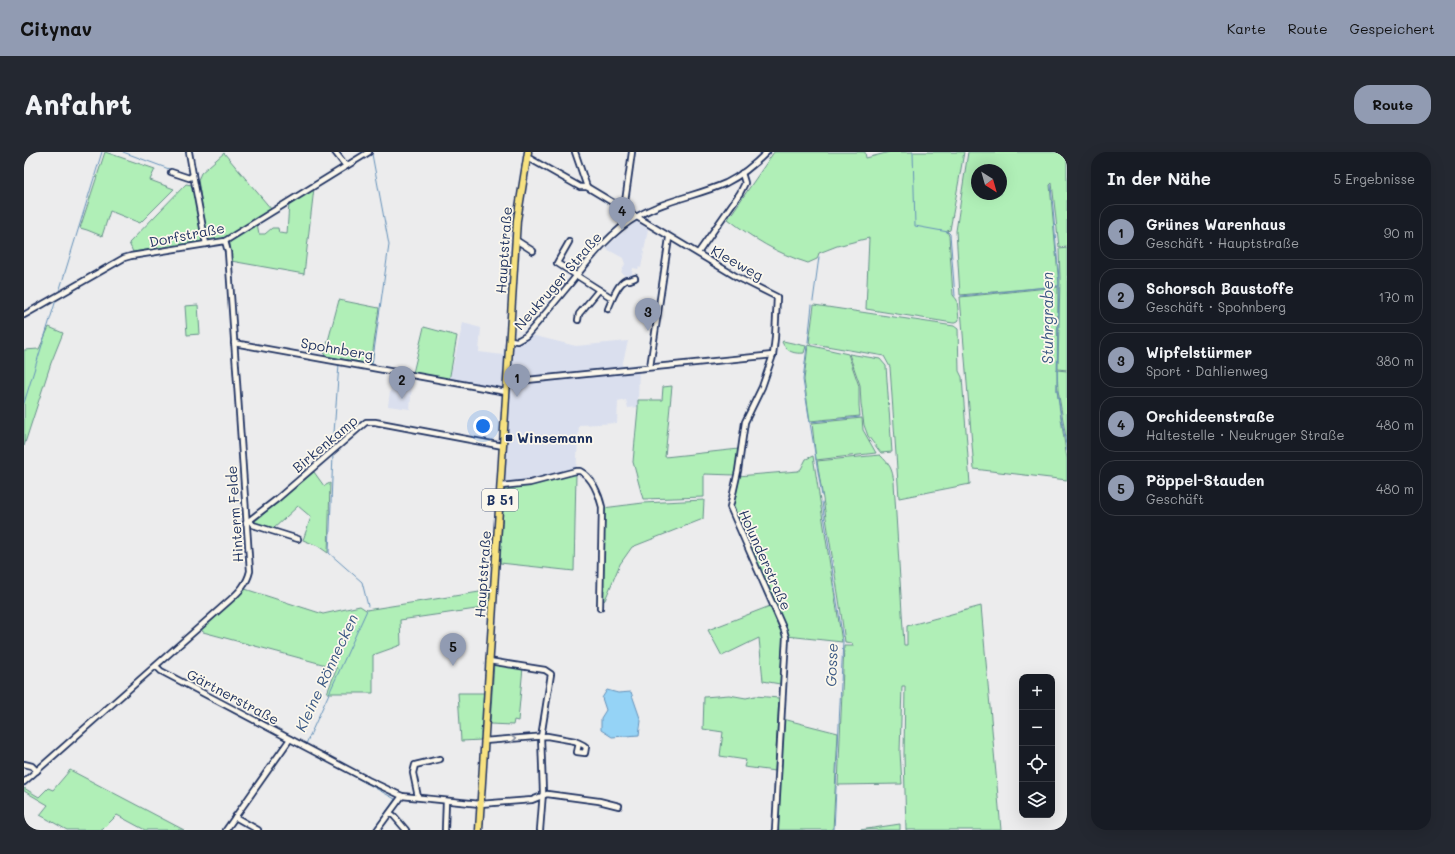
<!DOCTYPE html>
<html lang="de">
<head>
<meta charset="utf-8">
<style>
	body { margin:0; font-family:Mali,sans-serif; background:#242831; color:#f1f3f6 }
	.controls { position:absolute; right:12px; bottom:12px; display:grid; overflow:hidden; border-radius:8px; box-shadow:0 4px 16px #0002 }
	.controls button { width:36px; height:36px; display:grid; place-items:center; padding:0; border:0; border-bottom:1px solid #363941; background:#171b24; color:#f1f3f6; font:20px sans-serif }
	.compass { position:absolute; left:947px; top:12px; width:36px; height:36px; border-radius:50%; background:#171b24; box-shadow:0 4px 16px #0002; rotate:143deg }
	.you { position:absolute; left:459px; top:274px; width:14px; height:14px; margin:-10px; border:3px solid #fff; border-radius:50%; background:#1a73e8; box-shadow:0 0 0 6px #1a73e833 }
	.badge { display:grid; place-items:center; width:26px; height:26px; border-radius:50%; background:#919bb2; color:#111; font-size:13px; font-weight:700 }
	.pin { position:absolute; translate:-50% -33px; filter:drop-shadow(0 1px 2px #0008) }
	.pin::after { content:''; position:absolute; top:21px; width:14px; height:12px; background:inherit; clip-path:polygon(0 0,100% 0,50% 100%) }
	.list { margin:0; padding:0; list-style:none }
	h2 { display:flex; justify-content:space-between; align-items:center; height:52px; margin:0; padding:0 16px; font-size:17px }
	h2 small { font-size:13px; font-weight:400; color:#9ea1a6 }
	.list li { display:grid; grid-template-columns:26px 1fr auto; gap:12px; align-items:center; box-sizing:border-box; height:56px; margin:0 8px 8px; padding:0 8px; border:1px solid #363941; border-radius:16px }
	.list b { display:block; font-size:15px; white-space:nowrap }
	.list p { margin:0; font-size:13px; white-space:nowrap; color:#9ea1a6 }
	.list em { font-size:13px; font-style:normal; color:#9ea1a6 }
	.icon { flex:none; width:22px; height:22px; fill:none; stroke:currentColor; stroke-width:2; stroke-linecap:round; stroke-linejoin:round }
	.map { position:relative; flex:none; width:1043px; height:678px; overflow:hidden; border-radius:16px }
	header { display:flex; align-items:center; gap:24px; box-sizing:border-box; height:56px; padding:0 20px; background:#919bb2; color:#111 }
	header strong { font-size:19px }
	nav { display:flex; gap:22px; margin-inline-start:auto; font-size:14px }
	.intro { display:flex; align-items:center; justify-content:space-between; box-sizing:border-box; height:96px; padding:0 24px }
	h1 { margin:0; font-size:28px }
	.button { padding:10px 18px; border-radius:16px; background:#919bb2; color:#111; font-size:14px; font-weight:700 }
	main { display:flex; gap:24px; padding:0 24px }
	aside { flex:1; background:#171b24; border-radius:16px; box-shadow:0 4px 16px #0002 }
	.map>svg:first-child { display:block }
	.built { fill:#dadfee }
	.green { fill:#b0efb7; stroke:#668f8a; fill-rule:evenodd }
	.water { fill:#95d3f6; stroke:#6491b9 }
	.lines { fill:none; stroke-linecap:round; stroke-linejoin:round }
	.stream { stroke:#6491b9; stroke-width:1 }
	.minor-casing { stroke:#1b2f5e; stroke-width:8 }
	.major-casing { stroke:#1b2f5e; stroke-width:9 }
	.minor { stroke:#fbf7ec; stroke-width:4.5 }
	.major { stroke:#f7e281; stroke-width:6 }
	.oneway { stroke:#8b93a5 }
	.poi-dot { fill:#1b2f5e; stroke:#fbf7ec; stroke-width:1.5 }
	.labels { text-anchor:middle; stroke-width:3.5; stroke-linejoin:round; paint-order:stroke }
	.shield { fill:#fbf7ec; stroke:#5e6b89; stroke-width:1 }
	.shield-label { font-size:13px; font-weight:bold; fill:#1b2f5e }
	.street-label { font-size:14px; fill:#1b2f5e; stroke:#fbf7ec }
	.poi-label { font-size:14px; font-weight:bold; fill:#1b2f5e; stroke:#fbf7ec; text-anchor:start }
	.water-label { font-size:15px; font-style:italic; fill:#3a5884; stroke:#fbf7ec }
</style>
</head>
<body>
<header>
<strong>Citynav</strong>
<nav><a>Karte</a><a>Route</a><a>Gespeichert</a></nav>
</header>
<div class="intro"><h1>Anfahrt</h1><a class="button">Route</a></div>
<main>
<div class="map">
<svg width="1043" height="678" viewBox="0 0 1043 678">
	<rect width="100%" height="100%" fill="#ececed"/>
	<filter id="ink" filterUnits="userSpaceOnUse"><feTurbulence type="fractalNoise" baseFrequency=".025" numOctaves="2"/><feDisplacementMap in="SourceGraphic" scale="8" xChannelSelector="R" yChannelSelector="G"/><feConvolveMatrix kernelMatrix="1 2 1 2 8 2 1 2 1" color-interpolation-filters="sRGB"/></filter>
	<g filter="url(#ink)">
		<g class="built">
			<polygon points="612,69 624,77 617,116 615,115 614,117 609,116 608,121 609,123 606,126 602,125 597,120 601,112 599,106 581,96"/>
			<polygon points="439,171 457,176 455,200 479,203 480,190 494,193 507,183 552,194 604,189 598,214 615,212 614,255 604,256 602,248 594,250 593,271 555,273 552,321 475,339 480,244 465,241 465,236 425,229"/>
			<polygon points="369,218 389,221 386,257 364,254"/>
		</g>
		<g class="green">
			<polygon points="81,0 131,17 126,28 150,37 116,71 86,59 78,84 63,78 56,76"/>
			<path d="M 750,0 L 841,0 L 842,6 L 866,0 L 940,0 L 926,78 L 923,79 L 925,84 L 929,143 L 933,148 L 935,168 L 931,171 L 929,171 L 842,157 L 845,86 L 813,94 L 795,101 L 793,107 L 784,111 C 752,101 730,87 704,67 Z"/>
			<path d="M 944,0 L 1043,0 L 1043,94 L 1035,95 L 1028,31 L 1026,33 L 1035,134 L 936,143 L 932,79 ZM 953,18 L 977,18 L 977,42 L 953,42 Z"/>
			<polygon points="200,1 248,58 200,87 187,89 183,85 174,28 177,21"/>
			<polygon points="162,32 168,33 179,88 177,90 109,100 105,91"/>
			<polygon points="290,36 280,122 207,109 206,89 233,71 235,82 241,82 248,76 254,76 255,81 263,82 265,51"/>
			<polygon points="1043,96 1043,218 1034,217 1036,126 1035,97"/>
			<polygon points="1034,135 1033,239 1043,307 1043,328 950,317 936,145"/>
			<polygon points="315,148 355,156 347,212 300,204"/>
			<polygon points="174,153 176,182 163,183 161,154"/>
			<polygon points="790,153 930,174 934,177 935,219 938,225 946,332 875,346 866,215 860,204 785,191"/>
			<polygon points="25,175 39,181 27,211 0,294 0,198 15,197"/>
			<polygon points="400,175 433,184 425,229 389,221"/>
			<path d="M 759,189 L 782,194 L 780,201 C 771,202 762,200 758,190 Z"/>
			<polygon points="784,193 824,202 835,234 835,253 836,264 786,269 780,228"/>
			<polygon points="825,202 856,207 862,214 868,300 857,301 844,284 840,273 837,252 836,233"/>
			<polygon points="1033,218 1043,219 1043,292 1034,238"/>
			<polygon points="648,234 641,305 715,297 711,323 680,322 680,345 619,347 609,310 614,256 614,248 638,248 639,235"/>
			<polygon points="838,266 839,278 852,301 792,308 788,271"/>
			<path d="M 856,303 C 866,313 868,316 870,330 L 880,493 L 883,493 L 883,474 L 957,454 L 977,678 L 882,678 L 880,602 L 881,534 L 878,534 L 876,600 L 878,632 L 814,633 L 820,494 L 829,494 L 828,491 L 821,490 L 816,454 L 793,309 Z"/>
			<polygon points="789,304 818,490 763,484 707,355 714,324 774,319 777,317 782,307"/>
			<polygon points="290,320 300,334 306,331 304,401 294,394 279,388 287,365 274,354 248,378 232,373 230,370"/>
			<polygon points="552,321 550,419 476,411 480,338"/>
			<polygon points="680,348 679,367 608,395 596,412 581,448 577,451 579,356 619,351"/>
			<polygon points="221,437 299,462 336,454 342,458 468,438 466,455 376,468 377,493 349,503 349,541 303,541 313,516 179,480 177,477"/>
			<polygon points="746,454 759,485 756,532 739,529 735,486 698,504 684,478"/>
			<polygon points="470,511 499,515 494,569 490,568 489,573 466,572"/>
			<polygon points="434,541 461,541 458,588 437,589"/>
			<polygon points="705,543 722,546 731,544 755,546 751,619 720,615 722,608 696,604 699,580 679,577 680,545"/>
			<polygon points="759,567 814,581 809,678 753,678"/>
			<polygon points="46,618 160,678 121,678 93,663 78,678 43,678 16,663 24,653 0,639 0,636 15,645 24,636 29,638"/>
			<polygon points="876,672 876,678 836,678"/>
		</g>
		<polygon class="water" points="583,538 594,541 607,540 617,569 615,583 588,585 577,578 577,566 582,558 578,546"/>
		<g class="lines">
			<g class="stream">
				<polyline points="99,0 145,17"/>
				<polyline points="889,0 891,74 924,80 926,82 931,144"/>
				<polyline points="1027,33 1035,127 1033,238 1043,299"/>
				<polyline points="35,140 78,0"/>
				<polyline points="937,144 1034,134"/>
				<polyline points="789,149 795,105"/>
				<polyline points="784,190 788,153"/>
				<polyline points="783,194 779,228 798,344"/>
				<polyline points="315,207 348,213 365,93 348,2"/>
				<polyline points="0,251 32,148"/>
				<polyline points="786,270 836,265"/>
				<polyline points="309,295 315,212"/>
				<polyline points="309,302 305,401 338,430 344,454"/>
				<polyline points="798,350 819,489 810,678"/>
				<polyline points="282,592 343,458"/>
				<polyline points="290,602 371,647 352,674"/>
				<polyline points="357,677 358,678"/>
			</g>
			<g class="minor-casing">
				<g id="minor">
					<polyline points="165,0 169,23"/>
					<polyline points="311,0 322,14"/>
					<polyline points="551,0 563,35 713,125 753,145 751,186 749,203 738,235 721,270 714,319 706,355 760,478 762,485 751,678"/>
					<polyline points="503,5 556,35 563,35"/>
					<polyline points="147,20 165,26 169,23 182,92"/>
					<polyline points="600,57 608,0"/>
					<polyline points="492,88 509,99"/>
					<polyline points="545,90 533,111 588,146"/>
					<polyline points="674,101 716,41 721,31 718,21"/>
					<path d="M 584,157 C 588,148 593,132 602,128 L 606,128 L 611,126"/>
					<polyline points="0,163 100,106 107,104 201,89 345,0"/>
					<polyline points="554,168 555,162 575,138"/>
					<path d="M 487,188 L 493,189 L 502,184 C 517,167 531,150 545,133 C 565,108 586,80 614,64 C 641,48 673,44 702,31 C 718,23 731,12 743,0"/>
					<polyline points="210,191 482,240"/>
					<polyline points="626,215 645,86"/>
					<polyline points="483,230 749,203"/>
					<path d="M 477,334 L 506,331 L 552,319 L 556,319 C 568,325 575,342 578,355 L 576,456"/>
					<polyline points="226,369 229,373 274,387"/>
					<polyline points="222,371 253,347 342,270 351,270 479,294"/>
					<polyline points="465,509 521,518 527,522 517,585 519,640 516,678"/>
					<polyline points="132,514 137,519 344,628 378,644 456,652 508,648 523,642 575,649 595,654"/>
					<path d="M 460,589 L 523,584 L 551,589 C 555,591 559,592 562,595 L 561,601 L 553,600 L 555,591"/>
					<polyline points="0,612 8,614 13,619"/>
					<path d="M 0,630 L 206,448 C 215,440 223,432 226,419 L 204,100 L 201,89"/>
					<polyline points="394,645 389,621 391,613 416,607"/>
					<polyline points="366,661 370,664 382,678"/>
					<polyline points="211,665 234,678"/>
					<polyline points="202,678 266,587"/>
					<polyline points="353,678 378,644"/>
					<polyline points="421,678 422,649"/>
				</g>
			</g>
			<g class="major-casing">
				<polyline id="major" points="455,678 493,68 504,0"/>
			</g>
			<use href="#minor" class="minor"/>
			<use href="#major" class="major"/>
		</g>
		<defs><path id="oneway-chevron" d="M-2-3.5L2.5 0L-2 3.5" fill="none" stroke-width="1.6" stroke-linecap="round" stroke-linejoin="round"/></defs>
		<use class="oneway" href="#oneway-chevron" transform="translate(489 587) rotate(-4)"/>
	</g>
	<rect class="poi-dot" x="481" y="282" width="8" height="8" rx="2"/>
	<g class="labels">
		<rect class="shield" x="458" y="337" width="36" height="22" rx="3"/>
		<g class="shield-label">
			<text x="476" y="353">B 51</text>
		</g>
		<g class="street-label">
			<text transform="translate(163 83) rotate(-11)" y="5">Dorfstraße</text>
			<text transform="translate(480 98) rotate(-86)" y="5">Hauptstraße</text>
			<text transform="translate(713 111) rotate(29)" y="5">Kleeweg</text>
			<text transform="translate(534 129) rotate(-49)" y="5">Neukruger Straße</text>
			<text transform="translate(313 197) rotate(10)" y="5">Spohnberg</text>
			<text transform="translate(301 292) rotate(-40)" y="5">Birkenkamp</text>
			<text transform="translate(211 362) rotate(-94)" y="5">Hinterm Felde</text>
			<text transform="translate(741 408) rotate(66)" y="5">Holunderstraße</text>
			<text transform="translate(459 422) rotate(-86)" y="5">Hauptstraße</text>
			<text transform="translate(209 545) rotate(28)" y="5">Gärtnerstraße</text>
		</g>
		<g class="poi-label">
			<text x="493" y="291">Winsemann</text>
		</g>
		<g class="water-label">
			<text transform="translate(1024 166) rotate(-90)" y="5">Stuhrgraben</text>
			<text transform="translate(808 513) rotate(-88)" y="5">Gosse</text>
			<text transform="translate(303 521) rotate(-65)" y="5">Kleine Rönnecken</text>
		</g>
	</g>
</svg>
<div class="controls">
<button>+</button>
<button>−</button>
<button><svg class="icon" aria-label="locate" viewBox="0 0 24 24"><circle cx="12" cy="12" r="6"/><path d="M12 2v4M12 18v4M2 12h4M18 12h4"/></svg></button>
<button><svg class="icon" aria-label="layers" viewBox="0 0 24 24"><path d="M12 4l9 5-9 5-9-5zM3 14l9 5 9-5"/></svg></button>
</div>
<svg class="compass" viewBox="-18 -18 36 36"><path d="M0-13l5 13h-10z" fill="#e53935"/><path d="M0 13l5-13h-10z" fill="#9ea1a6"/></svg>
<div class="you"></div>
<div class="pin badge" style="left:493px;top:245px">1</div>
<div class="pin badge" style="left:378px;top:247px">2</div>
<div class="pin badge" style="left:624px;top:179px">3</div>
<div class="pin badge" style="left:598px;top:78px">4</div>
<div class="pin badge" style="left:429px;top:514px">5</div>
</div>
<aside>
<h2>In der Nähe<small>5 Ergebnisse</small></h2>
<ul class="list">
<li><span class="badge">1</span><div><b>Grünes Warenhaus</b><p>Geschäft · Hauptstraße</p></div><em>90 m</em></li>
<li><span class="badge">2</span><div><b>Schorsch Baustoffe</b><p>Geschäft · Spohnberg</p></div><em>170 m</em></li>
<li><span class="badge">3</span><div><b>Wipfelstürmer</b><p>Sport · Dahlienweg</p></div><em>380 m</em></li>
<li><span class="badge">4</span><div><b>Orchideenstraße</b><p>Haltestelle · Neukruger Straße</p></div><em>480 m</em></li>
<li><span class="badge">5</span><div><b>Pöppel-Stauden</b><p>Geschäft</p></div><em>480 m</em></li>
</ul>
</aside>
</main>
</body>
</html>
